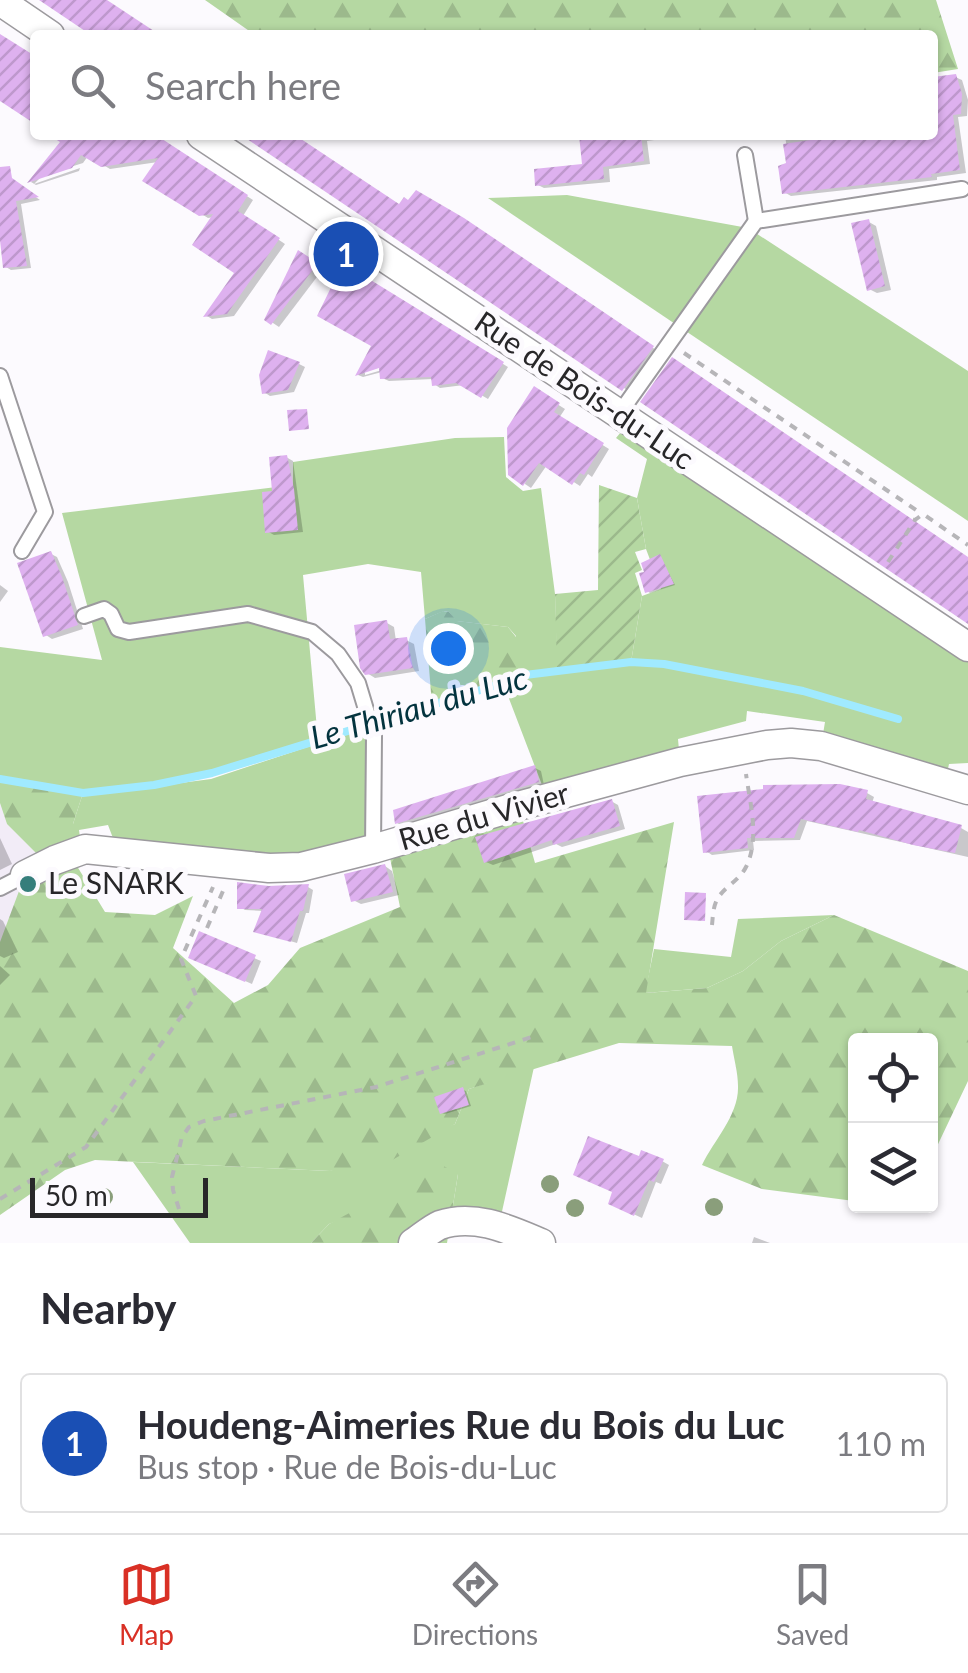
<!DOCTYPE html>
<html lang="en">
<head>
<meta charset="utf-8">
<style>
	body { margin:0; font-family:Lato,sans-serif; background:#f7f7f7; color:#2b2b33 }
	.controls { position:absolute; right:30px; bottom:30px; display:grid; overflow:hidden; border-radius:10px; box-shadow:0 2px 8px #0004 }
	.controls button { width:90px; height:90px; display:grid; place-items:center; padding:0; border:0; border-bottom:2px solid #e1e1e2; background:#fff; color:#2b2b33; font:50px sans-serif }
	.scale { position:absolute; left:30px; bottom:25px; width:178px; box-sizing:border-box; padding-left:10px; border:5px solid #282729; border-top:0; font-size:28px; line-height:35px; white-space:nowrap; color:#282729; -webkit-text-stroke:8px #fcfafe; paint-order:stroke }
	.you { position:absolute; left:448px; top:648px; width:35px; height:35px; margin:-25px; border:8px solid #fff; border-radius:50%; background:#1a73e8; box-shadow:0 0 0 15px #1a73e833 }
	.badge { display:grid; place-items:center; width:65px; height:65px; border-radius:50%; background:#d93025; color:#fff; font-size:32px; font-weight:700 }
	.pin { position:absolute; translate:-50% -50%; border:5px solid #fff; box-shadow:0 2px 10px #0006 }
	.list { margin:0; padding:0; list-style:none }
	h2 { display:flex; justify-content:space-between; align-items:center; height:130px; margin:0; padding:0 40px; font-size:42px }
	h2 small { font-size:32px; font-weight:400; color:#7c7c81 }
	.list li { display:grid; grid-template-columns:65px 1fr auto; gap:30px; align-items:center; box-sizing:border-box; height:140px; margin:0 20px 20px; padding:0 20px; border:2px solid #e1e1e2; border-radius:10px }
	.list b { display:block; font-size:38px; white-space:nowrap }
	.list p { margin:0; font-size:32px; white-space:nowrap; color:#7c7c81 }
	.list em { font-size:32px; font-style:normal; color:#7c7c81 }
	.icon { flex:none; width:55px; height:55px; fill:none; stroke:currentColor; stroke-width:2; stroke-linecap:round; stroke-linejoin:round }
	.map { position:relative; flex:none; width:968px; height:1243px; overflow:hidden }
	.search { position:absolute; background:#fff; box-shadow:0 2px 8px #0004; left:30px; right:30px; top:30px; height:110px; display:flex; align-items:center; gap:25px; box-sizing:border-box; padding:0 35px; border-radius:10px; color:#7c7c81; font-size:38px }
	.sheet { height:290px; background:#fff }
	nav { display:flex; justify-content:space-around; align-items:center; box-sizing:border-box; height:140px; border-top:2px solid #e1e1e2; background:#fff; font-size:28px; color:#7c7c81 }
	nav a { display:grid; justify-items:center; gap:5px }
	nav .on { color:#d93025 }
	.map>svg:first-child { display:block }
	.built { fill:#f2ecf7 }
	.grass { fill:#b5d8a2 }
	.forest { fill:url(#forest-firs) }
	.garden { fill:url(#garden-furrows) }
	.shadow { fill:#0003; fill-rule:evenodd }
	.lines { fill:none; stroke-linecap:round; stroke-linejoin:round }
	.stream { stroke:#a0eaff; stroke-width:8 }
	.building { fill:url(#building-hatch) }
	.service-casing { stroke:#9c9a9e; stroke-width:18 }
	.minor-casing { stroke:#9c9a9e; stroke-width:31 }
	.path { stroke:#b6b5b8; stroke-width:4; stroke-dasharray:8 8; stroke-linecap:butt }
	.service { stroke:#fff; stroke-width:14 }
	.minor { stroke:#fff; stroke-width:28 }
	.tree { fill:#8a9e7b }
	.poi-dot { fill:#357e7b; stroke:#fcfafe; stroke-width:4 }
	.labels { text-anchor:middle; stroke-width:10; stroke-linejoin:round; paint-order:stroke }
	.street-label { font-size:30px; fill:#282729; stroke:#fcfafe }
	.poi-label { font-size:30px; fill:#282729; stroke:#fcfafe; text-anchor:start }
	.water-label { font-size:32px; font-style:italic; fill:#03333e; stroke:#fcfafe }
</style>
</head>
<body>
<div class="map">
<svg width="968" height="1243" viewBox="0 0 968 1243">
	<defs>
		<pattern id="forest-firs" width="22" height="20" patternUnits="userSpaceOnUse" patternTransform="scale(2.5)"><rect width="22" height="20" fill="#b5d8a2"/><path d="M5 1l3.5 6h-7zM16 11l3.5 6h-7z" fill="#9cb98c"/></pattern>
		<pattern id="garden-furrows" width="10" height="10" patternUnits="userSpaceOnUse" patternTransform="scale(2.5)"><rect width="10" height="10" fill="#b5d8a2"/><path d="M-1 1l2-2M0 10L10 0M9 11l2-2" fill="none" stroke="#9cb98c"/></pattern>
		<pattern id="building-hatch" width="6" height="6" patternUnits="userSpaceOnUse" patternTransform="scale(2.5)"><rect width="6" height="6" fill="#deb1ef"/><path d="M-1 1l2-2M0 6l6-6M5 7l2-2" fill="none" stroke="#be98cd"/></pattern>
	</defs>
	<rect width="100%" height="100%" fill="#fcfafe"/>
	<polygon class="built" points="0,803 7,824 37,854 0,985"/>
	<g class="grass">
		<polygon points="567,195 748,228 968,371 968,521 488,198"/>
		<polygon points="630,421 968,647 968,763 949,764 945,783 821,746 825,722 747,711 746,721 678,739 680,762 547,798 503,683 516,676 516,636 508,627 456,621 449,612 444,611 425,619 421,572 368,564 303,575 318,740 212,773 154,785 83,793 25,785 0,777 0,647 102,660 62,513 293,485 293,462 455,438 504,437 506,477 523,491 541,488 555,594 558,670 631,662 642,596 661,589 646,549 637,498 647,459 616,438"/>
		<polygon points="367,730 369,738 369,844 316,858 116,846 108,825 79,830 81,845 37,854 7,824 73,824 82,796 211,779 356,731"/>
		<polygon points="834,915 781,941 743,971 707,988 645,993 654,949 731,957 738,919"/>
		<polygon points="534,1067 499,1225 450,1224 458,1174 329,1224 311,1243 190,1243 133,1162 330,1171 455,1124 469,1089"/>
	</g>
	<g class="forest">
		<polygon points="205,0 936,0 958,69 933,73 933,35 255,35"/>
		<polygon points="443,611 449,612 457,621 508,627 516,637 517,676 503,683 432,705 425,619"/>
		<polygon points="0,779 83,793 73,824 7,824 0,803"/>
		<path d="M 521,814 L 535,863 L 674,822 L 646,993 L 707,988 L 743,971 L 781,941 L 834,915 L 968,971 L 968,1081 L 931,1159 L 930,1040 L 856,1040 L 854,1201 L 762,1189 L 702,1165 C 714,1140 739,1115 738,1086 C 738,1073 734,1059 732,1046 L 619,1043 L 469,1089 L 455,1124 L 387,1163 L 330,1171 L 95,1160 L 65,1170 L 0,1215 L 0,942 L 25,875 L 69,853 L 105,912 L 155,915 L 193,896 L 173,948 L 234,1003 L 268,985 L 300,948 L 400,907 L 389,853 Z"/>
		<polygon points="440,1164 458,1174 447,1243 311,1243 329,1224"/>
	</g>
	<polygon class="garden" points="599,485 637,498 646,549 635,552 642,570 635,573 642,596 631,662 557,670 555,594 598,590"/>
	<g class="shadow">
		<polygon points="955,77 962,80 968,100 967,116 958,117 966,173 937,177 937,180 791,196 784,192 789,165 785,135 933,135 933,83"/>
		<polygon points="54,135 152,135 253,200 243,216 285,244 234,316 212,319 207,316 238,273 214,217 208,218 146,180 158,162 110,169 88,156 83,163 42,176 34,184 80,168 79,171 36,185 31,182 63,141"/>
		<polygon points="245,135 292,135 400,207 471,225 659,352 630,392"/>
		<polygon points="581,135 691,135 647,141 650,164 609,169 610,182 544,188 538,185 585,166"/>
		<polygon points="0,172 40,200 21,204 31,268 11,270 6,267 3,241 0,242"/>
		<polygon points="869,222 876,226 891,290 877,293 869,289"/>
		<polygon points="299,253 323,269 279,327 267,319"/>
		<path d="M 344,267 L 508,367 L 488,399 L 464,385 L 440,388 L 434,384 L 433,379 L 389,381 L 382,378 L 382,372 L 363,377 L 358,375 L 375,345 ZM 391,362 L 392,367 L 365,375 L 365,370 Z"/>
		<polygon points="299,364 305,367 294,392 270,396 264,392"/>
		<polygon points="535,390 565,409 559,418 609,449 592,477 588,474 580,486 547,465 531,488 525,484"/>
		<polygon points="286,457 293,461 303,532 274,535 267,531 275,493"/>
		<polygon points="51,554 57,557 68,582 83,629 52,639 46,635"/>
		<polygon points="660,557 675,585 650,593 647,591"/>
		<polygon points="0,585 8,591 0,602"/>
		<polygon points="387,623 394,627 396,641 406,640 414,644 419,671 375,678 367,673"/>
		<polygon points="535,768 541,771 544,785 403,826 397,823"/>
		<polygon points="867,793 874,797 872,803 961,828 968,832 968,857 807,821 800,840 753,841 754,850 712,855 706,851"/>
		<polygon points="611,801 618,805 625,829 562,847 556,844 493,865 486,862"/>
		<polygon points="0,838 12,864 0,870"/>
		<polygon points="385,866 392,871 399,895 361,904 353,900"/>
		<polygon points="308,887 313,890 309,913 306,913 297,943 256,931 264,911 245,910 240,907 269,888"/>
		<polygon points="0,919 3,921 18,952 4,958 0,956"/>
		<polygon points="254,958 261,961 252,984 197,960"/>
		<polygon points="0,966 10,975 0,985"/>
		<polygon points="463,1090 466,1091 471,1106 445,1114 442,1113"/>
		<polygon points="640,1159 662,1161 669,1165 661,1184 656,1182 642,1218 618,1207 615,1192"/>
		<polygon points="754,1237 770,1243 752,1243"/>
	</g>
	<g class="lines">
		<polyline class="stream" points="0,779 83,793 154,785 212,773 503,683 517,676 631,662 664,664 803,691 898,719"/>
	</g>
	<g class="building">
		<polygon points="39,0 107,0 160,35 91,35"/>
		<polygon points="0,34 35,56 35,124 0,101"/>
		<polygon points="956,74 962,94 961,114 953,115 960,170 931,174 932,177 782,194 778,166 786,163 783,144 845,135 933,135 933,77"/>
		<polygon points="49,135 156,135 248,195 238,211 280,238 227,314 203,317 234,273 192,245 213,214 199,216 142,181 158,158 101,167 81,155 72,168 27,183 60,142"/>
		<polygon points="241,135 295,135 399,204 404,197 408,200 416,190 464,218 654,346 622,391"/>
		<polygon points="579,135 641,135 644,161 603,167 604,179 535,186 534,169 582,164"/>
		<polygon points="10,166 12,178 39,197 16,201 27,266 3,268 0,240 0,167"/>
		<polygon points="869,219 885,286 867,291 851,223"/>
		<polygon points="298,250 318,263 271,325 264,320"/>
		<polygon points="343,263 504,362 481,398 456,383 432,386 431,377 380,379 379,368 355,376 371,346 317,316"/>
		<polygon points="268,350 300,362 288,390 262,394 259,375"/>
		<polygon points="672,357 968,557 968,624 640,402"/>
		<polygon points="534,386 560,403 554,412 604,443 584,475 580,473 572,485 539,463 523,486 508,475 507,428"/>
		<polygon points="307,409 309,429 289,431 287,410"/>
		<polygon points="287,455 294,489 298,530 265,533 262,492 272,491 269,457"/>
		<polygon points="51,551 62,577 78,625 43,637 17,563"/>
		<polygon points="660,554 674,584 645,593 639,573 644,572 641,563"/>
		<polygon points="387,620 390,639 407,637 413,668 365,675 360,668 354,625"/>
		<polygon points="535,765 539,782 395,824 393,810"/>
		<polygon points="840,784 868,790 866,799 962,825 955,853 913,845 859,830 858,832 801,819 794,838 747,838 748,848 703,853 697,796 763,789 763,785"/>
		<polygon points="612,799 620,826 553,845 552,840 484,863 475,837"/>
		<polygon points="385,864 393,892 351,902 344,874"/>
		<polygon points="237,882 269,886 309,884 303,911 300,911 291,942 253,932 262,909 237,909"/>
		<polygon points="685,892 706,893 705,921 684,920"/>
		<polygon points="199,931 256,955 245,982 188,958"/>
		<polygon points="463,1087 469,1105 440,1114 434,1097"/>
		<polygon points="588,1136 639,1156 641,1150 664,1159 654,1182 649,1180 634,1216 608,1204 612,1192 573,1175"/>
	</g>
	<g class="lines">
		<g class="service-casing">
			<g id="service">
				<polyline points="745,155 756,221"/>
				<polyline points="0,376 45,512 22,551"/>
				<polyline points="619,414 756,221 962,189"/>
				<polyline points="84,616 104,609 111,614 118,629 129,632 248,614 312,632 338,654 358,683 374,736 373,849"/>
				<polyline points="0,888 25,875"/>
			</g>
		</g>
		<g class="minor-casing">
			<g id="minor">
				<polyline points="0,1 50,35"/>
				<polyline points="201,135 968,647"/>
				<polyline points="25,875 55,860 85,849 269,868 301,867 373,849 518,806 680,762 767,745 791,743 821,746 968,790"/>
				<path d="M 413,1243 C 422,1237 431,1229 440,1225 C 475,1213 510,1230 541,1243"/>
			</g>
		</g>
		<g class="path">
			<polyline points="684,353 916,510 915,520 923,514 968,545"/>
			<polyline points="888,562 915,520"/>
			<path d="M 712,925 C 713,916 713,903 720,895 C 728,885 740,879 746,867 C 760,839 750,803 746,774"/>
			<polyline points="207,928 223,891"/>
			<polyline points="0,1199 86,1147 196,996 181,959 213,887"/>
			<polyline points="179,1209 173,1190 172,1177 182,1137 189,1127 204,1121 376,1087 538,1035"/>
		</g>
		<use href="#service" class="service"/>
		<use href="#minor" class="minor"/>
	</g>
	<g class="tree">
		<circle cx="550" cy="1184" r="9"/>
		<circle cx="104" cy="1197" r="9"/>
		<circle cx="714" cy="1207" r="9"/>
		<circle cx="575" cy="1208" r="9"/>
	</g>
	<circle class="poi-dot" cx="28" cy="884" r="10"/>
	<g class="labels">
		<g class="street-label">
			<text transform="translate(584 391) rotate(34)" y="10">Rue de Bois-du-Luc</text>
			<text transform="translate(484 817) rotate(-16)" y="10">Rue du Vivier</text>
		</g>
		<g class="poi-label">
			<text x="48" y="894">Le SNARK</text>
		</g>
		<g class="water-label">
			<text transform="translate(419 708) rotate(-16)" y="11">Le Thiriau du Luc</text>
		</g>
	</g>
</svg>
<div class="controls">
<button><svg class="icon" aria-label="locate" viewBox="0 0 24 24"><circle cx="12" cy="12" r="6"/><path d="M12 2v4M12 18v4M2 12h4M18 12h4"/></svg></button>
<button><svg class="icon" aria-label="layers" viewBox="0 0 24 24"><path d="M12 4l9 5-9 5-9-5zM3 14l9 5 9-5"/></svg></button>
</div>
<div class="scale">50 m</div>
<div class="you"></div>
<div class="pin badge" style="left:346px;top:254px;background:#1a4fb4">1</div>
<div class="search"><svg class="icon" aria-label="search" viewBox="0 0 24 24"><circle cx="10" cy="10" r="6"/><path d="M15 15l6 6"/></svg>Search here</div>
</div>
<section class="sheet">
<h2>Nearby<small></small></h2>
<ul class="list">
<li><span class="badge" style="background:#1a4fb4">1</span><div><b>Houdeng-Aimeries Rue du Bois du Luc</b><p>Bus stop · Rue de Bois-du-Luc</p></div><em>110 m</em></li>
</ul>
</section>
<nav>
<a class="on"><svg class="icon" aria-label="map" viewBox="0 0 24 24"><path d="M3 6l6-2 6 2 6-2v14l-6 2-6-2-6 2zM9 4v14M15 6v14"/></svg>Map</a>
<a><svg class="icon" aria-label="directions" viewBox="0 0 24 24"><path d="M12 3l9 9-9 9-9-9zM9 14v-3h6M13 9l2 2-2 2"/></svg>Directions</a>
<a><svg class="icon" aria-label="saved" viewBox="0 0 24 24"><path d="M7 4h10v16l-5-4-5 4z"/></svg>Saved</a>
</nav>
</body>
</html>
